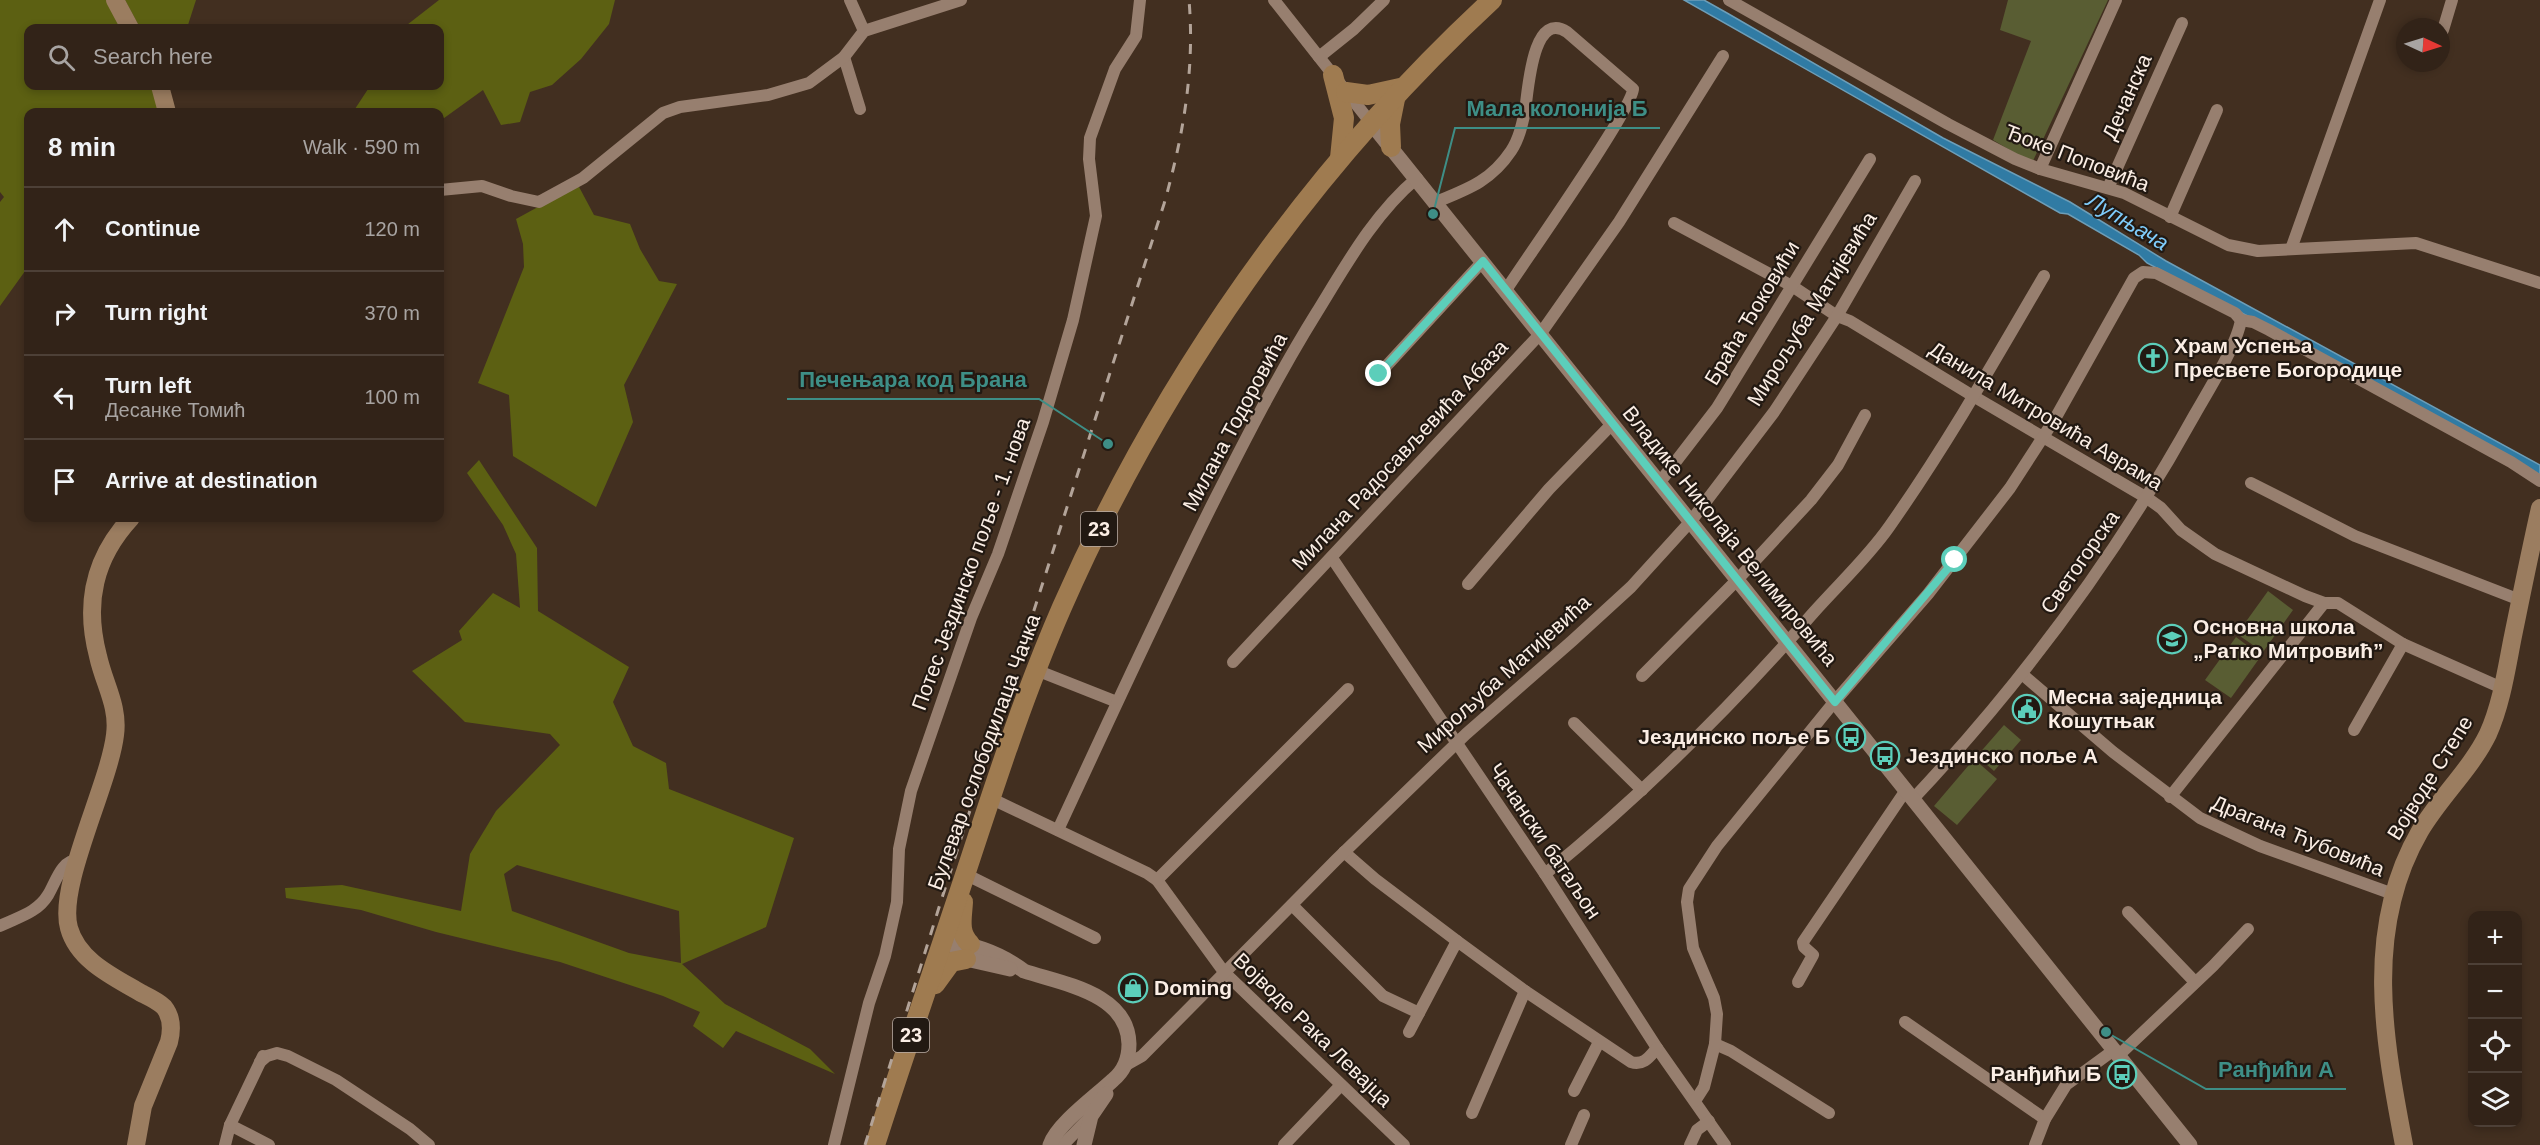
<!DOCTYPE html>
<html lang="en">
<head>
<meta charset="utf-8">
<style>
	body { margin:0; font-family:Helvetica,sans-serif; background:#3a2b21; color:#f1f3f6 }
	.controls { position:absolute; right:18px; bottom:18px; display:grid; overflow:hidden; border-radius:12px; box-shadow:0 3px 9px #0003 }
	.controls button { width:54px; height:54px; display:grid; place-items:center; padding:0; border:0; border-bottom:2px solid #4d4037; background:#322318; color:#f1f3f6; font:30px sans-serif }
	.compass { position:absolute; left:2396px; top:18px; width:54px; height:54px; border-radius:50%; background:#322318; box-shadow:0 3px 9px #0003; rotate:94deg }
	.stop { position:absolute; width:18px; height:18px; margin:-14px; border:4px solid #5cceba; border-radius:50%; background:#fff }
	.stop.end { background:#5cceba; border-color:#fff; box-shadow:0 2px 6px #0008 }
	.list { margin:0; padding:0; list-style:none }
	h2 { display:flex; justify-content:space-between; align-items:center; height:78px; margin:0; padding:0 24px; font-size:26px }
	h2 small { font-size:20px; font-weight:400; color:#a8a4a2 }
	.list li { display:grid; grid-template-columns:39px 1fr auto; gap:18px; align-items:center; box-sizing:border-box; height:84px; padding:0 24px; border-top:2px solid #4d4037 }
	.list b { display:block; font-size:22px; white-space:nowrap }
	.list p { margin:0; font-size:20px; white-space:nowrap; color:#a8a4a2 }
	.list em { font-size:20px; font-style:normal; color:#a8a4a2 }
	.icon { flex:none; width:33px; height:33px; fill:none; stroke:currentColor; stroke-width:2; stroke-linecap:round; stroke-linejoin:round }
	.map { position:relative; flex:none; width:2540px; height:1145px; overflow:hidden }
	.search { position:absolute; background:#322318; box-shadow:0 3px 9px #0003; left:24px; top:24px; width:420px; height:66px; display:flex; align-items:center; gap:15px; box-sizing:border-box; padding:0 21px; border-radius:12px; color:#a8a4a2; font-size:22px }
	.panel { position:absolute; background:#322318; box-shadow:0 3px 9px #0003; left:24px; top:108px; width:420px; height:414px; border-radius:12px }
	.map>svg:first-child { display:block }
	.green { fill:#595d33 }
	.forest { fill:#5c6012; fill-rule:evenodd }
	.water { fill:#307ba4; stroke:#6d9eb8; stroke-width:1.5 }
	.lines { fill:none; stroke-linecap:round; stroke-linejoin:round }
	.minor { stroke:#977f6f; stroke-width:12 }
	.tertiary { stroke:#977f6f; stroke-width:15 }
	.secondary { stroke:#9b7d60; stroke-width:18 }
	.primary { stroke:#9f7b50; stroke-width:20 }
	.rail { stroke:#b3a499; stroke-width:3; stroke-dasharray:10 10; stroke-linecap:butt }
	.route { stroke:#5cceba; stroke-width:8 }
	.labels { text-anchor:middle; stroke-width:4.5; stroke-linejoin:round; paint-order:stroke }
	.shield { fill:#221912; stroke:#baaea6; stroke-width:1.5 }
	.shield-label { font-size:20px; font-weight:bold; fill:#fbeee5 }
	.street-label { font-size:21px; fill:#fbeee5; stroke:#221912 }
	.poi-label { font-size:21px; font-weight:bold; fill:#fbeee5; stroke:#221912; text-anchor:start }
	.water-label { font-size:22px; font-style:italic; fill:#7fccfb; stroke:#221912 }
	.leader { fill:none; stroke:#3e8e86; stroke-width:2 }
	.callout-dot { fill:#3e8e86; stroke:#221912; stroke-width:2 }
	.callout-label { font-size:22px; text-anchor:middle; font-weight:bold; fill:#3e8e86; stroke:#221912; stroke-width:4.5; stroke-linejoin:round; paint-order:stroke }
</style>
</head>
<body>
<div class="map">
<svg width="2540" height="1145" viewBox="0 0 2540 1145">
	<rect width="100%" height="100%" fill="#422f20"/>
	<g class="green">
		<polygon points="2008,0 2108,0 2032,163 1993,140 2031,41 2000,30"/>
		<polygon points="2268,591 2293,610 2263,652 2237,634"/>
		<polygon points="2236,637 2261,656 2231,698 2205,680"/>
		<polygon points="2004,725 2021,740 1994,771 1977,756"/>
		<polygon points="1974,759 1997,779 1957,825 1934,806"/>
	</g>
	<g class="forest">
		<polygon points="0,0 111,0 123,28 28,28 28,86 151,86 169,106 168,112 28,112 28,267 0,306 0,202 4,197 0,192"/>
		<polygon points="125,0 196,0 187,28 140,28"/>
		<polygon points="439,0 615,0 609,24 581,59 552,85 530,92 520,122 501,125 483,90 440,121 440,112 353,112 370,86 440,86 440,28 403,28"/>
		<polygon points="578,185 594,215 630,224 640,249 659,281 677,284 624,385 633,422 596,507 513,456 509,395 478,383 524,267 523,244 516,219"/>
		<path d="M 479,460 L 537,548 L 538,611 L 629,667 L 613,702 L 633,746 L 666,763 L 669,789 L 794,838 L 766,927 L 682,964 L 725,1004 L 810,1049 L 835,1074 L 736,1031 L 723,1048 L 693,1026 L 700,1012 L 663,996 L 560,962 L 436,932 L 361,910 L 286,898 L 285,888 L 342,885 L 461,911 L 470,854 L 496,811 L 560,745 L 550,734 L 465,722 L 412,671 L 462,640 L 459,631 L 493,593 L 520,608 L 516,554 L 503,525 L 467,473 ZM 517,865 L 679,911 L 681,963 L 629,953 L 512,911 L 504,874 Z"/>
	</g>
	<polygon class="water" points="1684,0 1704,0 1727,13 1943,138 2070,202 2166,261 2540,465 2540,478 2312,350 2147,263 2139,255 2068,214 2060,213"/>
	<g class="lines">
		<g class="minor">
			<polyline points="850,0 864,31"/>
			<polyline points="1274,0 1371,123"/>
			<polyline points="1729,0 1948,124 2015,159 2040,169 2124,193 2228,245 2258,251 2416,243 2540,283"/>
			<polyline points="2443,30 2452,0"/>
			<polyline points="844,57 860,109"/>
			<polyline points="1319,57 1354,29 1384,0"/>
			<polyline points="2040,169 2116,0"/>
			<polyline points="2108,188 2182,23"/>
			<polyline points="440,190 482,186 511,196 539,202 583,178 663,113 680,107 768,95 809,83 844,57 864,31 961,0"/>
			<path d="M 1436,202 C 1468,189 1491,181 1511,151 C 1519,139 1522,125 1525,111 C 1528,93 1532,9 1567,32 L 1633,89 C 1633,108 1524,262 1506,290"/>
			<polyline points="2170,217 2217,110"/>
			<polyline points="1674,223 1792,286 1837,316 1850,321 1973,396 2147,498 2161,508 2181,530 2215,554 2305,596 2324,603 2338,603 2403,644 2502,688"/>
			<polyline points="2291,249 2380,0"/>
			<polyline points="2241,320 2253,322 2269,330 2511,462 2540,481"/>
			<polyline points="1379,374 1483,261"/>
			<polyline points="1660,482 1717,408 1870,159"/>
			<polyline points="2251,483 2355,536 2520,600"/>
			<polyline points="1332,558 1545,874 1657,1048 1725,1145"/>
			<polyline points="1468,584 1549,489 1613,423"/>
			<polyline points="1233,662 1541,333 1619,222 1723,56"/>
			<polyline points="1036,670 1117,702"/>
			<polyline points="2022,674 2113,752 2200,818 2260,846 2393,894"/>
			<polyline points="1642,676 1738,579 1811,500 1838,465 1865,415"/>
			<polyline points="1348,689 1157,880 1224,972 1404,1145"/>
			<polyline points="1574,723 1642,790"/>
			<polyline points="2354,730 2403,644"/>
			<polyline points="2170,797 2324,603"/>
			<polyline points="990,798 1147,873 1157,880"/>
			<path d="M 1913,799 C 2023,682 2117,555 2195,414 C 2208,391 2237,345 2241,320"/>
			<path d="M 1058,830 C 1109,720 1159,611 1213,503 C 1246,438 1279,373 1317,312 C 1346,265 1374,214 1417,178"/>
			<polyline points="1344,852 1375,879 1457,941"/>
			<polyline points="965,874 1095,938"/>
			<path d="M 1545,874 C 1642,795 1731,707 1814,612 C 1839,584 1868,557 1889,527 C 1946,446 1995,360 2044,276"/>
			<polyline points="1292,905 1383,996 1419,1013"/>
			<polyline points="2128,912 2195,982"/>
			<path d="M 0,926 C 18,917 37,913 48,895 C 56,882 61,860 78,860"/>
			<polyline points="1798,982 1813,955 1804,947 1803,942 1906,790"/>
			<polyline points="1905,1022 2045,1119"/>
			<path d="M 1409,1032 L 1457,941 L 1525,991 L 1631,1062 C 1644,1066 1650,1056 1657,1048"/>
			<polyline points="1715,1044 1731,1051 1829,1113"/>
			<polyline points="2118,1056 2213,966 2248,929"/>
			<polyline points="260,1062 267,1056 277,1053 288,1056 336,1080 410,1129 429,1145"/>
			<polyline points="1126,1065 1142,1056 1337,859 1466,734 1572,641 1631,587 1691,521 1774,412 1837,316 1915,181"/>
			<polyline points="1574,1091 1599,1042"/>
			<polyline points="1695,1101 1704,1087 1715,1044 1717,1014 1714,998 1693,948 1687,902 1689,889 1717,846 1835,701 1928,594 2010,488 2056,417 2134,278 2143,272 2156,273 2235,313 2241,320"/>
			<polyline points="1472,1113 1525,991"/>
			<polyline points="230,1125 269,1145"/>
			<polyline points="225,1145 230,1125 263,1056"/>
			<polyline points="834,1145 869,1003 885,956 897,902 899,849 911,791 971,618 998,554 1043,422 1073,320 1096,216 1089,159 1090,138 1115,69 1136,36 1140,0"/>
			<polyline points="1063,1145 1091,1116"/>
			<polyline points="1284,1145 1341,1085"/>
			<polyline points="1571,1145 1584,1115"/>
			<polyline points="1690,1145 1697,1130 1709,1121"/>
			<polyline points="2035,1145 2045,1119 2066,1085 2114,1050"/>
		</g>
		<g class="tertiary">
			<polyline points="1371,123 2190,1145"/>
			<path d="M 940,948 C 964,936 1004,956 1024,971 C 1063,984 1128,993 1129,1044 C 1129,1058 1124,1071 1113,1080 C 1096,1096 1057,1124 1050,1145"/>
			<polyline points="959,954 966,959 1010,969"/>
			<polyline points="1084,1145 1091,1116 1106,1094"/>
		</g>
		<g class="secondary">
			<polyline points="115,0 130,28"/>
			<polyline points="160,86 167,112"/>
			<path d="M 131,518 C 94,558 84,603 98,656 C 104,684 119,706 115,735 C 109,785 57,886 69,928 C 78,961 114,977 141,993 C 149,997 158,1001 164,1007 C 172,1017 172,1030 169,1042 L 143,1106 L 136,1145"/>
			<path d="M 2404,1145 C 2384,1040 2363,929 2420,831 C 2440,797 2471,769 2488,734 C 2501,705 2506,672 2512,641 C 2521,597 2530,552 2540,508"/>
		</g>
		<g class="primary">
			<polyline points="1333,75 1344,118 1340,158"/>
			<polyline points="1346,92 1368,95 1400,88"/>
			<polyline points="1391,147 1390,124 1396,94"/>
			<path d="M 963,902 C 962,919 958,932 970,944"/>
			<polyline points="935,984 951,962 966,959"/>
			<path d="M 875,1145 C 904,1055 935,965 965,875 C 995,784 1024,694 1062,607 C 1162,379 1309,169 1492,0"/>
		</g>
		<path class="rail" d="M 865,1145 L 941,901 L 1164,204 C 1183,137 1195,70 1189,0"/>
	</g>
	<g class="lines">
		<polyline class="route" points="1379,374 1483,261 1835,702 1955,560"/>
	</g>
	<defs>
		<g id="church-ring" transform="scale(1.5)"><circle r="9.5" fill="#221912" stroke="#5cceba" stroke-width="1.5"/><path d="M-1.2-6h2.4v3.5h3.3v2.4h-3.3V6h-2.4V-.1h-3.3v-2.4h3.3Z" fill="#5cceba"/></g>
		<g id="school-ring" transform="scale(1.5)"><circle r="9.5" fill="#221912" stroke="#5cceba" stroke-width="1.5"/><path d="M0-5L7-2L0 1L-7-2ZM-4 1L0 2.5L4 1V4Q0 6-4 4Z" fill="#5cceba"/></g>
		<g id="civic-ring" transform="scale(1.5)"><circle r="9.5" fill="#221912" stroke="#5cceba" stroke-width="1.5"/><path d="M-.6-6.5H3V-4.5H.6V-3L4-1V1h2V6H-6V1h2V-1L-.6-3ZM-1.2 2.5V6h2.4V2.5Z" fill="#5cceba"/></g>
		<g id="bus-ring" transform="scale(1.5)"><circle r="9.5" fill="#221912" stroke="#5cceba" stroke-width="1.5"/><path d="M-5-6H5V4H4V6H2V4H-2V6H-4V4H-5ZM-3.5-4V0h7V-4ZM-3.5 1.2v1.5H-2V1.2ZM2 1.2v1.5H3.5V1.2Z" fill="#5cceba"/></g>
		<g id="shop-ring" transform="scale(1.5)"><circle r="9.5" fill="#221912" stroke="#5cceba" stroke-width="1.5"/><path d="M-5-2.5h2.3a2.7 3.5 0 0 1 5.4 0H5L5.5 6h-11ZM-1.5-2.5h3a1.5 2.3 0 0 0-3 0Z" fill="#5cceba"/></g>
	</defs>
	<g fill-rule="evenodd">
		<use href="#church-ring" x="2153" y="358"/>
		<use href="#school-ring" x="2172" y="639"/>
		<use href="#civic-ring" x="2027" y="709"/>
		<use href="#bus-ring" x="1851" y="737"/>
		<use href="#bus-ring" x="1885" y="756"/>
		<use href="#shop-ring" x="1133" y="988"/>
		<use href="#bus-ring" x="2122" y="1074"/>
	</g>
	<g class="labels">
		<g class="shield">
			<rect x="1081" y="512" width="36" height="34" rx="4.5"/>
			<rect x="893" y="1018" width="36" height="34" rx="4.5"/>
		</g>
		<g class="shield-label">
			<text x="1099" y="536">23</text>
			<text x="911" y="1042">23</text>
		</g>
		<g class="street-label">
			<text transform="translate(2127 97) rotate(-66)" y="7">Дечанска</text>
			<text transform="translate(2077 158) rotate(21)" y="7">Ђоке Поповића</text>
			<text transform="translate(1812 309) rotate(-58)" y="7">Мирољуба Матијевића</text>
			<text transform="translate(1752 313) rotate(-59)" y="7">Браћа Ђоковићи</text>
			<text transform="translate(2046 416) rotate(31)" y="7">Данила Митровића Аврама</text>
			<text transform="translate(1235 422) rotate(-62)" y="7">Милана Тодоровића</text>
			<text transform="translate(1400 455) rotate(-47)" y="7">Милана Радосављевића Абаза</text>
			<text transform="translate(1730 536) rotate(51)" y="7">Владике Николаја Велимировића</text>
			<text transform="translate(2080 562) rotate(-55)" y="7">Светогорска</text>
			<text transform="translate(971 564) rotate(-70)" y="7">Потес Јездинско поље - 1. нова</text>
			<text transform="translate(1504 674) rotate(-42)" y="7">Мирољуба Матијевића</text>
			<text transform="translate(984 752) rotate(-70)" y="7">Булевар ослободилаца Чачка</text>
			<text transform="translate(2430 778) rotate(-58)" y="7">Војводе Степе</text>
			<text transform="translate(2298 836) rotate(22)" y="7">Драгана Ћубовића</text>
			<text transform="translate(1545 841) rotate(56)" y="7">Чачански батаљон</text>
			<text transform="translate(1313 1030) rotate(44)" y="7">Војводе Рака Левајца</text>
		</g>
		<g class="poi-label">
			<text x="2174" y="353">Храм Успења<tspan x="2174" dy="24">Пресвете Богородице</tspan></text>
			<text x="2193" y="634">Основна школа<tspan x="2193" dy="24">„Ратко Митровић”</tspan></text>
			<text x="2048" y="704">Месна заједница<tspan x="2048" dy="24">Кошутњак</tspan></text>
			<text x="1830" y="744" text-anchor="end">Јездинско поље Б</text>
			<text x="1906" y="763">Јездинско поље А</text>
			<text x="1154" y="995">Doming</text>
			<text x="2101" y="1081" text-anchor="end">Ранђићи Б</text>
		</g>
		<g class="water-label">
			<text transform="translate(2128 221) rotate(31)" y="8">Лупњача</text>
		</g>
	</g>
	<path class="leader" d="M1433 214L1455 128H1660M1108 444L1039 399H787M2106 1032L2206 1089H2346"/>
	<g class="callout-dot">
		<circle cx="1433" cy="214" r="6"/>
		<circle cx="1108" cy="444" r="6"/>
		<circle cx="2106" cy="1032" r="6"/>
	</g>
	<g class="callout-label">
		<text x="1557" y="116">Мала колонија Б</text>
		<text x="913" y="387">Печењара код Брана</text>
		<text x="2276" y="1077">Ранђићи А</text>
	</g>
</svg>
<div class="controls">
<button>+</button>
<button>−</button>
<button><svg class="icon" aria-label="locate" viewBox="0 0 24 24"><circle cx="12" cy="12" r="6"/><path d="M12 2v4M12 18v4M2 12h4M18 12h4"/></svg></button>
<button><svg class="icon" aria-label="layers" viewBox="0 0 24 24"><path d="M12 4l9 5-9 5-9-5zM3 14l9 5 9-5"/></svg></button>
</div>
<svg class="compass" viewBox="-18 -18 36 36"><path d="M0-13l5 13h-10z" fill="#e53935"/><path d="M0 13l5-13h-10z" fill="#a8a4a2"/></svg>
<div class="stop" style="left:1955px;top:560px"></div>
<div class="stop end" style="left:1379px;top:374px"></div>
<div class="search"><svg class="icon" aria-label="search" viewBox="0 0 24 24"><circle cx="10" cy="10" r="6"/><path d="M15 15l6 6"/></svg>Search here</div>
<section class="panel">
<h2>8 min<small>Walk · 590 m</small></h2>
<ul class="list">
<li><svg class="icon" aria-label="ahead" viewBox="0 0 24 24"><path d="M12 20V5M6 11l6-6 6 6"/></svg><div><b>Continue</b></div><em>120 m</em></li>
<li><svg class="icon" aria-label="right" viewBox="0 0 24 24"><path d="M7 20v-9h11M14 6l5 5-5 5"/></svg><div><b>Turn right</b></div><em>370 m</em></li>
<li><svg class="icon" aria-label="left" viewBox="0 0 24 24"><path d="M17 20v-9H6M10 6l-5 5 5 5"/></svg><div><b>Turn left</b><p>Десанке Томић</p></div><em>100 m</em></li>
<li><svg class="icon" aria-label="arrive" viewBox="0 0 24 24"><path d="M6 21V4h12l-3 4 3 4H6"/></svg><div><b>Arrive at destination</b></div></li>
</ul>
</section>
</div>
</body>
</html>
